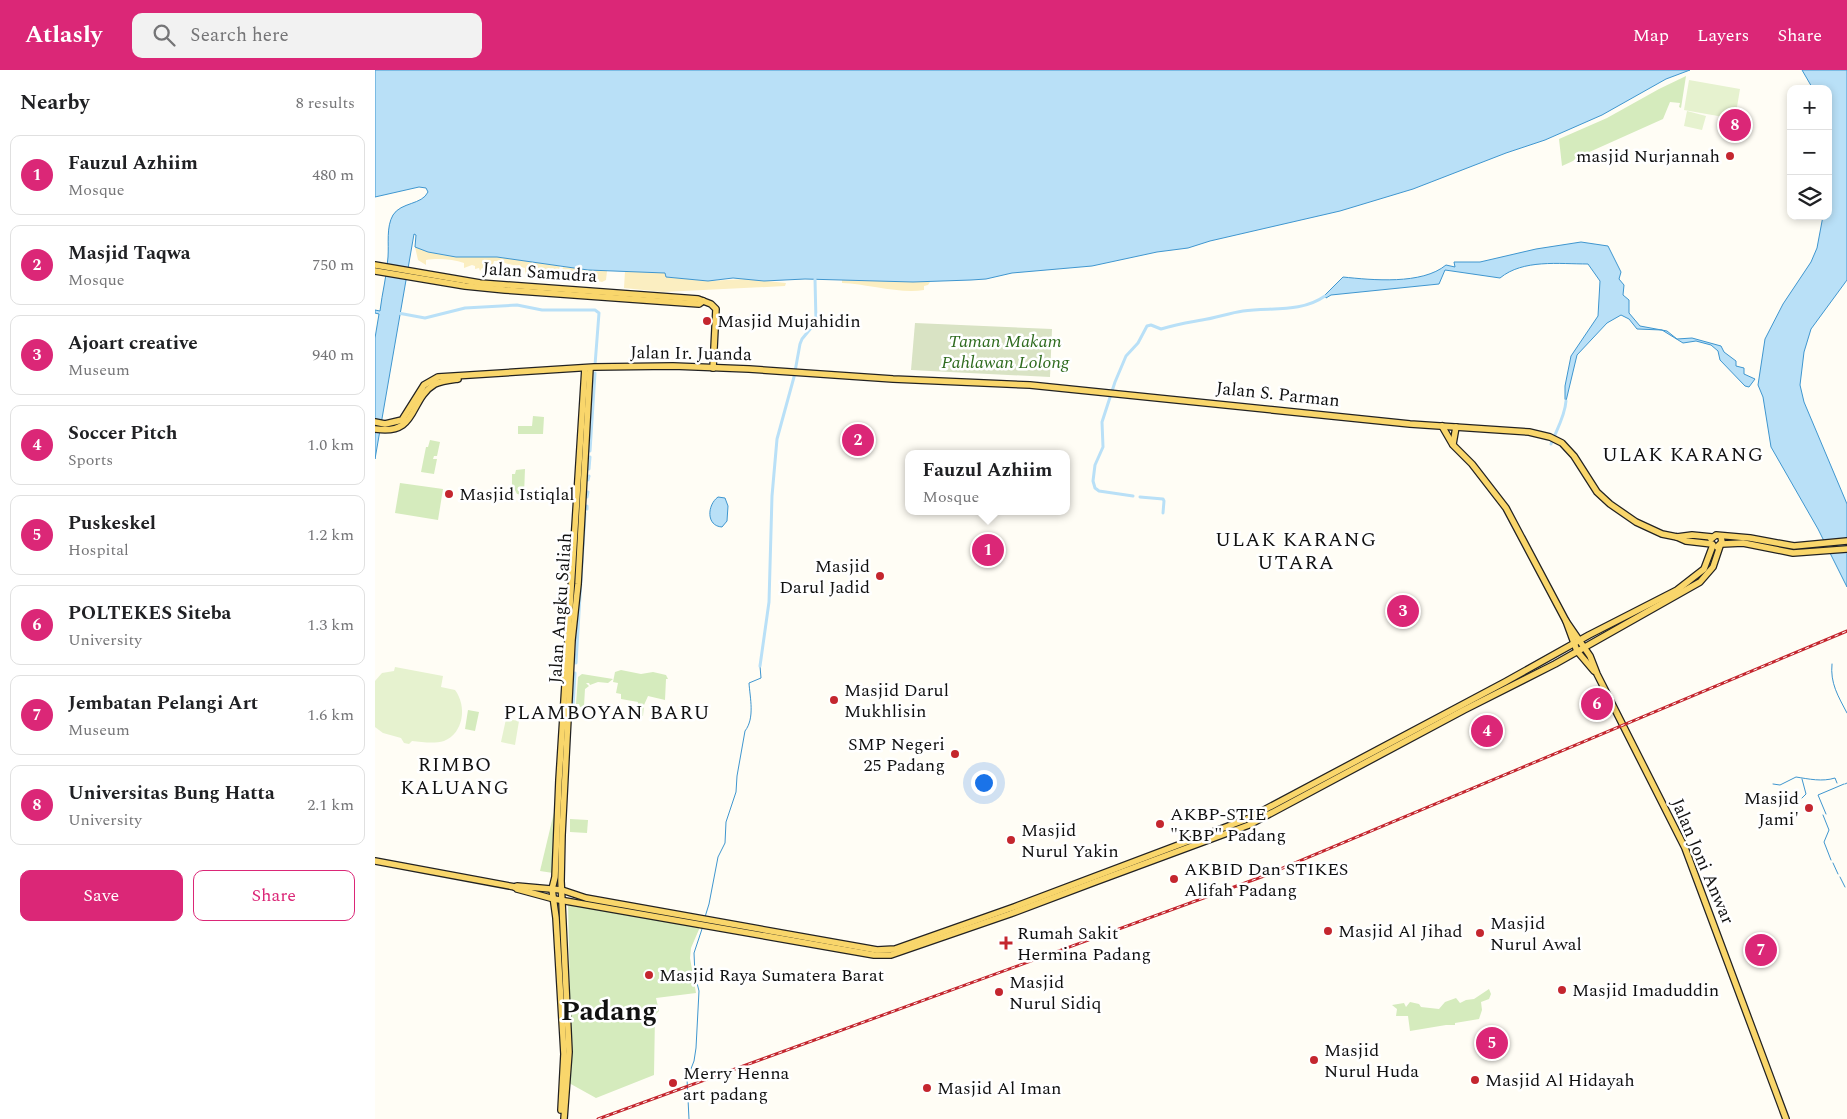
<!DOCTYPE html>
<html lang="en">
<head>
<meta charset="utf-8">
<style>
	body { margin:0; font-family:Spectral,serif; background:#f2f2f2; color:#202124 }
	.controls { position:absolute; right:15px; top:15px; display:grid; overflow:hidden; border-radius:10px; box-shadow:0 2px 8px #0003 }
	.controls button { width:45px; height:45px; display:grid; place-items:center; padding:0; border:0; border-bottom:1px solid #e0e0e0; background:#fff; color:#202124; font:25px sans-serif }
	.you { position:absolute; left:608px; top:712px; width:18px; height:18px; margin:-12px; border:4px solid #fff; border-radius:50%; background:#1a73e8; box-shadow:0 0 0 8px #1a73e833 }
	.badge { display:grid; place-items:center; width:32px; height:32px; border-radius:50%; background:#db2777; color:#fff; font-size:16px; font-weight:700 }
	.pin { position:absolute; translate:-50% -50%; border:2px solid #fff; box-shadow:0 1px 5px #0006 }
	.popup { position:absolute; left:530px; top:380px; width:165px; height:65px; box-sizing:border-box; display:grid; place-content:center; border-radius:10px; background:#fff; filter:drop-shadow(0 1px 4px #0005); font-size:16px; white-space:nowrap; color:#757577 }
	.popup b { font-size:19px; color:#202124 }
	.popup::after { content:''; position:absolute; left:50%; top:100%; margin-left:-10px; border:10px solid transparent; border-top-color:#fff }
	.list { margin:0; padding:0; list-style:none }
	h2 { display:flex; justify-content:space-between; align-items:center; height:65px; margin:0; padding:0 20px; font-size:21px }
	h2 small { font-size:16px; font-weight:400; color:#757577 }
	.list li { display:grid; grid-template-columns:32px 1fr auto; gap:15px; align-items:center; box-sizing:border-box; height:80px; margin:0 10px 10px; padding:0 10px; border:1px solid #e0e0e0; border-radius:10px }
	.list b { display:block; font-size:19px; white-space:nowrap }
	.list p { margin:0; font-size:16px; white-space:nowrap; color:#757577 }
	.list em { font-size:16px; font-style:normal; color:#757577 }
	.actions { display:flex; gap:10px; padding:15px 20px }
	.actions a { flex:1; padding:11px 0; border:1px solid #db2777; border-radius:10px; text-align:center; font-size:18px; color:#db2777 }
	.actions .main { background:#db2777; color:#fff }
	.icon { flex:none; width:28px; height:28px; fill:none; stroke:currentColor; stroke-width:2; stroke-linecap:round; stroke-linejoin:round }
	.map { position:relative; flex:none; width:1472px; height:1049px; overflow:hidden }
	header { display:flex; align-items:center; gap:30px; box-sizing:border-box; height:70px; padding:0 25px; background:#db2777; color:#fff }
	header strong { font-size:24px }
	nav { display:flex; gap:28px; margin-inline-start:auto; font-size:18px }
	.search { width:350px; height:45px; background:#f2f2f2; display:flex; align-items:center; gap:12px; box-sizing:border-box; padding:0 18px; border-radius:10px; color:#757577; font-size:19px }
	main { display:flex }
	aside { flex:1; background:#fff }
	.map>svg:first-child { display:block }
	.green { fill:#d5ebbd }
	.sand { fill:#fbeec1 }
	.cemetery { fill:#d9e3c4 }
	.pitch { fill:#e6f2cf }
	.water { fill:#b9e0f7; stroke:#3f96cf }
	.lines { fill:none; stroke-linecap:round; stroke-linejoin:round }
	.stream { stroke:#3f96cf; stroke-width:1 }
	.canal { stroke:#b9e0f7; stroke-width:3 }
	.major-casing { stroke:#222; stroke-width:8 }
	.major { stroke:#f9d66b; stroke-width:5.5 }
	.rail-casing { stroke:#c4262e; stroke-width:3 }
	.rail { stroke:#fff; stroke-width:1; stroke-dasharray:4; stroke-linecap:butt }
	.poi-dot { fill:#c4262e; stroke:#fff; stroke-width:2 }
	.labels { text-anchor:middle; stroke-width:5; stroke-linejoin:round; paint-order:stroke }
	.poi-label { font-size:18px; fill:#111; stroke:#fff; text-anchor:start }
	.street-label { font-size:18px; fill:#111; stroke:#fff }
	.park-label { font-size:18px; font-style:italic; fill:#2f6b1f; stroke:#fff }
	.quarter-label { font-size:20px; letter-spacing:1px; fill:#111; stroke:#fff }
	.town-label { font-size:28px; font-weight:bold; fill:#111; stroke:#fff }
</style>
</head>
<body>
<header>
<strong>Atlasly</strong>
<div class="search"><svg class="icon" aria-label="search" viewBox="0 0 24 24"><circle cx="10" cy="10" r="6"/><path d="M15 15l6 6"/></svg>Search here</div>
<nav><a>Map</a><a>Layers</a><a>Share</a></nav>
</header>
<main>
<aside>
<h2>Nearby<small>8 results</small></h2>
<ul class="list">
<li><span class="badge">1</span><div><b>Fauzul Azhiim</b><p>Mosque</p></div><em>480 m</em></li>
<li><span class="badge">2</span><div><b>Masjid Taqwa</b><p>Mosque</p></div><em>750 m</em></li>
<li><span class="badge">3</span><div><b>Ajoart creative</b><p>Museum</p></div><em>940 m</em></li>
<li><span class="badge">4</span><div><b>Soccer Pitch</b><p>Sports</p></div><em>1.0 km</em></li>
<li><span class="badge">5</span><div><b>Puskeskel</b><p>Hospital</p></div><em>1.2 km</em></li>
<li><span class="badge">6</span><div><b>POLTEKES Siteba</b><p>University</p></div><em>1.3 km</em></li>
<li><span class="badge">7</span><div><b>Jembatan Pelangi Art</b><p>Museum</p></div><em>1.6 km</em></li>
<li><span class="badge">8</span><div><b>Universitas Bung Hatta</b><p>University</p></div><em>2.1 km</em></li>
</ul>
<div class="actions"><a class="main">Save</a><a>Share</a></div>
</aside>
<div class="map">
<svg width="1472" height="1049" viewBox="0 0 1472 1049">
	<rect width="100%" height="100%" fill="#fffdf5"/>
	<g class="green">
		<polygon points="1311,6 1306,38 1304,37 1305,33 1295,32 1288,49 1201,88 1198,91 1187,96 1184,69 1232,48 1284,19"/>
		<polygon points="158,346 169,347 168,364 143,364 143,356 157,356"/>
		<polygon points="55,370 65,372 62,386 59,386 58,389 62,389 59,404 46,402 51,377 53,377"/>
		<polygon points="150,399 149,425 142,424 140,420 135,419 137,417 137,404 140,404 141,400"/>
		<polygon points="25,413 68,419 63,450 20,443"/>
		<polygon points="246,600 266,604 278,602 291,605 293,609 291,609 290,630 273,626 269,635 268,646 261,645 263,632 246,629 246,624 241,623 243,613 238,612 240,602"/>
		<polygon points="207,604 238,609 233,613 223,612 215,615 214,613 211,613 214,616 210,619 209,636 205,637 204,634 201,634 203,607"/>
		<polygon points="93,640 104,642 100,661 90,659"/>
		<polygon points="181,734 178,803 165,801"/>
		<polygon points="195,749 213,750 212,763 195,762"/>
		<polygon points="193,833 325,857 316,878 315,888 321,923 281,928 284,941 280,945 279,1005 221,1028 194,1013 196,984"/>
		<polygon points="1114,919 1116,924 1114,929 1106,932 1107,940 1104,949 1080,953 1080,955 1071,955 1035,961 1033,946 1021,946 1022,939 1017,935 1029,933 1031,937 1035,932 1044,934 1046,937 1064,939 1070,932 1081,928 1085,933 1091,930 1099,929"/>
	</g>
	<g class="sand">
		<path d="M 40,177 C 67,189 95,185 124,187 C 144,189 165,192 185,196 L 181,209 L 179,209 L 178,204 C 169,204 163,200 154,199 L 154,205 L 150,204 L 150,198 L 146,197 L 145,195 C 135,197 128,190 119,191 L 117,197 L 112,201 L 107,198 L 105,201 L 104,198 L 100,199 L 100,196 L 97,195 L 89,198 L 89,193 C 78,189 62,188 51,190 L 51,195 L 43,190 Z"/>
		<polygon points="188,197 232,201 231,210 227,212 202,206 194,208 187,202"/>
		<polygon points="250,201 290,203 291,207 333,211 371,209 411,213 410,216 288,222 249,218"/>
		<path d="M 467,210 L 555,212 L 553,215 L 549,216 L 549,220 C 525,224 493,214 467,213 Z"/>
	</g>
	<polygon class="cemetery" points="540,253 677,259 675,307 536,300"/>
	<g class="pitch">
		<polygon points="1314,10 1365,19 1360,49 1309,40"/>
		<polygon points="1312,41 1331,46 1327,60 1309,56"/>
		<path d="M 20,597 L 68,606 L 66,617 L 80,620 C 92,636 89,663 69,671 C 59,674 47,672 37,671 L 34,674 L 29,673 L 26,668 L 8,663 L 0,657 L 0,611 L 7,603 L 19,601 Z"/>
		<polygon points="131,649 144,651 140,675 126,672"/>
		<polygon points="1115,650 1122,665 1109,673 1102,657"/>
	</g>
	<g class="water">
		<path d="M 0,0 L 1315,0 L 1291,9 L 1227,45 L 1170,70 L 1131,83 L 1038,119 L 965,141 L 835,171 L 813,178 L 782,182 L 717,196 L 637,203 L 611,209 L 596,210 L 538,212 L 430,209 L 389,211 L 358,208 L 333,211 L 291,207 L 290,203 L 213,200 L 122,187 L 81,187 L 53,182 L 40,177 L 41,165 L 39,164 L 0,389 L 0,268 L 4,244 L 0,243 L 0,240 L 5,241 C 7,223 12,205 13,187 C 14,174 11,157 18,145 C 26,132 47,135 53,122 L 51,118 L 44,117 L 0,127 Z"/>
		<polygon points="1427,0 1472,0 1472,210 1436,259 1429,282 1425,315 1429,332 1472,434 1472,517 1443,459 1396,377 1388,327 1383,315 1390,269 1408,234 1436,192 1442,178 1448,146 1453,146 1453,19 1438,19"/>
		<path d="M 1206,172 L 1233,176 L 1246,202 L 1244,209 L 1249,215 L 1248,225 L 1254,230 L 1254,243 L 1265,256 L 1292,261 L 1302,269 L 1317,268 L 1346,276 L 1349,282 L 1361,291 L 1361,296 L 1369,298 L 1369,304 L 1380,309 L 1374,317 L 1370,316 L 1345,290 L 1343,281 L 1336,275 L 1321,271 L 1308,273 L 1287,260 L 1262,259 L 1254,249 L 1246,245 L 1232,253 L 1202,285 L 1191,331 L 1190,329 L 1190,316 L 1196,286 L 1223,246 L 1225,211 L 1213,194 C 1184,194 1148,189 1125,208 L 1070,200 L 1064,214 L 956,225 L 951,228 L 950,225 L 968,207 C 997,210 1047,215 1071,195 L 1080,197 L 1079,192 L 1105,192 L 1161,179 Z"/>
		<path d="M 343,427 L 350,428 L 353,436 L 352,451 L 347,457 C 331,456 332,435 343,427 Z"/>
	</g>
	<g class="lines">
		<g class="stream">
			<path d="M 1457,594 C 1455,613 1463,626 1472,643"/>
			<polyline points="1427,709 1431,724 1427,728"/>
			<path d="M 1398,714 L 1405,715 L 1421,707 C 1434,709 1447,712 1460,708 L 1462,713"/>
			<polyline points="1470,714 1472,713"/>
			<polyline points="1451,744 1443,725 1469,714"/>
			<polyline points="1448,745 1454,760 1449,772 1456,790"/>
			<polyline points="1458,793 1463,804"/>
			<polyline points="1465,807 1470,817"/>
			<path d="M 330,847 L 334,834 L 343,787 L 350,773 L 351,752 L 361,722 L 362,706 L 370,661 C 380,648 375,628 374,613 L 386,608 L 385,596"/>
			<polyline points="314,1049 312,1009 319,991 321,978 324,921 320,905 319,883 328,856"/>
		</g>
		<g class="canal">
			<polyline points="23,243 50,248 90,238 142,235 167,240 220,240 224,243 220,295"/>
			<path d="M 1176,374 C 1182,359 1190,346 1191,331"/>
			<polyline points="215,381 220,303"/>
			<polyline points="214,399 215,387"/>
			<polyline points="213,410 214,406"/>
			<path d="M 758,426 L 724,421 L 720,418 L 718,411 L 720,395 L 728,377 L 727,352 L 740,312 L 751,286 L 763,273 L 772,256 L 776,255 L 786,259 C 802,254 810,253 827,250 C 841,248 854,243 868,241 C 896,237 926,243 950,226"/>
			<polyline points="212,427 213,422"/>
			<polyline points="765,427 788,429 789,431 788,443"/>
			<polyline points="212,439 212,436"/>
			<polyline points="201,593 210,443"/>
			<polyline points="385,596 394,532 397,426 402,369 419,307 425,274 427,269 441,252 440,209"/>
			<polyline points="198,636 200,603"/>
		</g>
		<g class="major-casing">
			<g id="major">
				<polyline points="0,195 105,213 323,229 336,234 341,239 338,298"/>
				<polyline points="0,201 90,216 130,220 324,234 328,231"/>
				<polyline points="0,352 10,354 27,350 49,315 63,307 219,297 298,296 374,299 518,309 655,315 1035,354 1154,362 1175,367 1187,373 1199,386 1222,422 1235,434 1261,452 1287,464 1302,467 1317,465 1337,467"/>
				<polyline points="1067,356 1078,375 1097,394 1131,438 1191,551 1202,581 1219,601"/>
				<path d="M 0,359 C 44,366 33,330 60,314 C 67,311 76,310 83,309"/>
				<polyline points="1078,374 1081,357"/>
				<polyline points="1302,467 1311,471 1337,474"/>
				<polyline points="1336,469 1341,465 1375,468 1419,476 1472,471"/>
				<polyline points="1347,474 1368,473 1418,483 1472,479"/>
				<polyline points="1342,477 1347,472 1346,467"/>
				<polyline points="1191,551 1215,586 1222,604 1310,778 1411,1049"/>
				<polyline points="0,791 140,817"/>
				<polyline points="140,817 142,819 179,829 499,885 516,885 635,844 720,812 874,755 1089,640 1180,594 1325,512 1338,497 1345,476"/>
				<polyline points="140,817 142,816 187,820 211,828 502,880 520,879 639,837 872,749 1130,612 1214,565 1302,520 1329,499 1338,475"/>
				<polyline points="186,1040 189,984 181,848 177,819 180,807 184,710 210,298"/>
				<polyline points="189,1049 194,982 186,811 187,765 197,570 203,514 215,298"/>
			</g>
		</g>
		<use href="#major" class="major"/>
		<g class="rail-casing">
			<polyline id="rail" points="223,1049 889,806 1472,561"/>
		</g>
		<use href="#rail" class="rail"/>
	</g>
	<g class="poi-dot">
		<circle cx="1355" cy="86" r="5"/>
		<circle cx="332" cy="251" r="5"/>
		<circle cx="74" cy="424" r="5"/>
		<circle cx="505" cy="506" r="5"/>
		<circle cx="459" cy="630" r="5"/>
		<circle cx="580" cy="684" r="5"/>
		<circle cx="1434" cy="738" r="5"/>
		<circle cx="785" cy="754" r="5"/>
		<circle cx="636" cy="770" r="5"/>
		<circle cx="799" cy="809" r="5"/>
		<circle cx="953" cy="861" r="5"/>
		<circle cx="1105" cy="863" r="5"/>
		<path d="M628.5 865.5h5v5h5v5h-5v5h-5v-5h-5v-5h5z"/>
		<circle cx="274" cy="905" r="5"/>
		<circle cx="1187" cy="920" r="5"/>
		<circle cx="624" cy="922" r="5"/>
		<circle cx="939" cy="990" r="5"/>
		<circle cx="1100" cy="1010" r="5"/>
		<circle cx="298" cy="1013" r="5"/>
		<circle cx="552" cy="1018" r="5"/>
	</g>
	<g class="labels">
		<g class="poi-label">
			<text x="1345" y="92" text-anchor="end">masjid Nurjannah</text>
			<text x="342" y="257">Masjid Mujahidin</text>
			<text x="84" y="430">Masjid Istiqlal</text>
			<text x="495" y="502" text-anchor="end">Masjid<tspan x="495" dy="21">Darul Jadid</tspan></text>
			<text x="469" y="626">Masjid Darul<tspan x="469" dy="21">Mukhlisin</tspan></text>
			<text x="570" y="680" text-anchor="end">SMP Negeri<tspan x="570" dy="21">25 Padang</tspan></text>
			<text x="1424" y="734" text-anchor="end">Masjid<tspan x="1424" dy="21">Jami'</tspan></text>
			<text x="795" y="750">AKBP-STIE<tspan x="795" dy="21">"KBP" Padang</tspan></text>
			<text x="646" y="766">Masjid<tspan x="646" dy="21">Nurul Yakin</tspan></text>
			<text x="809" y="805">AKBID Dan STIKES<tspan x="809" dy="21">Alifah Padang</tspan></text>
			<text x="1115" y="859">Masjid<tspan x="1115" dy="21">Nurul Awal</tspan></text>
			<text x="963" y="867">Masjid Al Jihad</text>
			<text x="642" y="869">Rumah Sakit<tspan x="642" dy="21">Hermina Padang</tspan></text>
			<text x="284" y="911">Masjid Raya Sumatera Barat</text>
			<text x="634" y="918">Masjid<tspan x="634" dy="21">Nurul Sidiq</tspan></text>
			<text x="1197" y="926">Masjid Imaduddin</text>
			<text x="949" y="986">Masjid<tspan x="949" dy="21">Nurul Huda</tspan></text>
			<text x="308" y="1009">Merry Henna<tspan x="308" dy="21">art padang</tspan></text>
			<text x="1110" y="1016">Masjid Al Hidayah</text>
			<text x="562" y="1024">Masjid Al Iman</text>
		</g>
		<g class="street-label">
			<text transform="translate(165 202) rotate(4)" y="6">Jalan Samudra</text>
			<text transform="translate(316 283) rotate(1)" y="6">Jalan Ir. Juanda</text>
			<text transform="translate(903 324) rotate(6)" y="6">Jalan S. Parman</text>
			<text transform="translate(185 538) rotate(-86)" y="6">Jalan Angku Saliah</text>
			<text transform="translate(1328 791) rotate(67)" y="6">Jalan Joni Anwar</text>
		</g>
		<g class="park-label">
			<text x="630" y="277">Taman Makam<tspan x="630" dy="21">Pahlawan Lolong</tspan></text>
		</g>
		<g class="quarter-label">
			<text x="1308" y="391">ULAK KARANG</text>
			<text x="921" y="476">ULAK KARANG<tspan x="921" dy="23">UTARA</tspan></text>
			<text x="232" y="649">PLAMBOYAN BARU</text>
			<text x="80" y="701">RIMBO<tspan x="80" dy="23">KALUANG</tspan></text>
		</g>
		<g class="town-label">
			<text x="234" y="950">Padang</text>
		</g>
	</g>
</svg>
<div class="controls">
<button>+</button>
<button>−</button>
<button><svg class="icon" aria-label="layers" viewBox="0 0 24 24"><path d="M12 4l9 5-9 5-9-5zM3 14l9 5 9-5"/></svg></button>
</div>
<div class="you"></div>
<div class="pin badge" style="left:613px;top:480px">1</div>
<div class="popup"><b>Fauzul Azhiim</b>Mosque</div>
<div class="pin badge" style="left:483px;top:370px">2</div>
<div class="pin badge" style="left:1028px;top:541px">3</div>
<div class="pin badge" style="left:1112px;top:661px">4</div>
<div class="pin badge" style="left:1117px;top:973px">5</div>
<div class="pin badge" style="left:1222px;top:634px">6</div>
<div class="pin badge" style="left:1386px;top:880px">7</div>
<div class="pin badge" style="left:1360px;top:55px">8</div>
</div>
</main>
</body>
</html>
